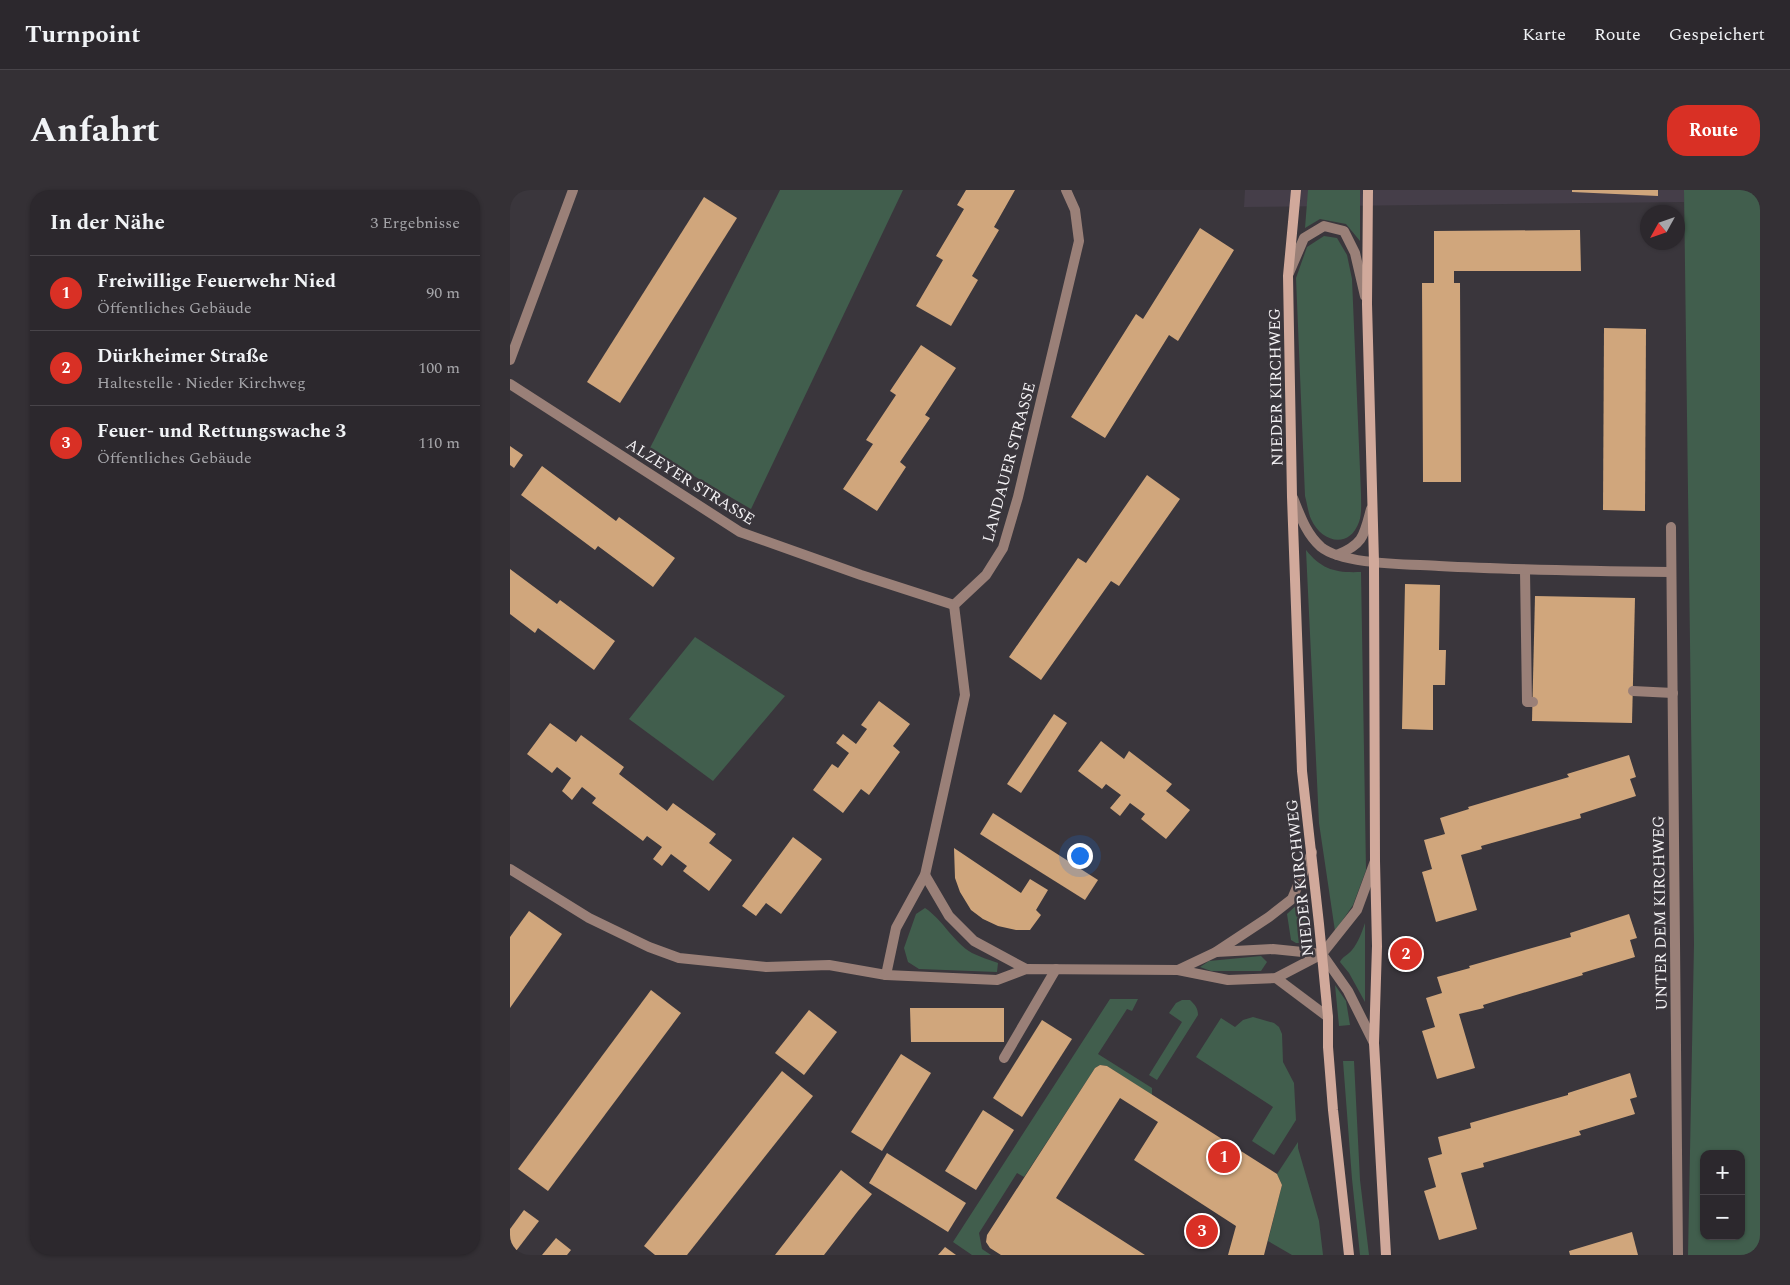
<!DOCTYPE html>
<html lang="de">
<head>
<meta charset="utf-8">
<style>
	body { margin:0; font-family:Spectral,serif; background:#343035; color:#f1f3f6 }
	.controls { position:absolute; right:15px; bottom:15px; display:grid; overflow:hidden; border-radius:10px; box-shadow:0 1px 4px #0004 }
	.controls button { width:45px; height:45px; display:grid; place-items:center; padding:0; border:0; border-bottom:1px solid #484449; background:#2c282d; color:#f1f3f6; font:25px sans-serif }
	.compass { position:absolute; left:1130px; top:15px; width:45px; height:45px; border-radius:50%; background:#2c282d; box-shadow:0 1px 4px #0004; rotate:230deg }
	.you { position:absolute; left:569px; top:665px; width:18px; height:18px; margin:-12px; border:4px solid #fff; border-radius:50%; background:#1a73e8; box-shadow:0 0 0 8px #1a73e833 }
	.badge { display:grid; place-items:center; width:32px; height:32px; border-radius:50%; background:#d93025; color:#fff; font-size:16px; font-weight:700 }
	.pin { position:absolute; translate:-50% -50%; border:2px solid #fff; box-shadow:0 1px 5px #0006 }
	.list { margin:0; padding:0; list-style:none }
	h2 { display:flex; justify-content:space-between; align-items:center; height:65px; margin:0; padding:0 20px; font-size:21px }
	h2 small { font-size:16px; font-weight:400; color:#a6a6aa }
	.list li { display:grid; grid-template-columns:32px 1fr auto; gap:15px; align-items:center; box-sizing:border-box; height:75px; padding:0 20px; border-top:1px solid #484449 }
	.list b { display:block; font-size:19px; white-space:nowrap }
	.list p { margin:0; font-size:16px; white-space:nowrap; color:#a6a6aa }
	.list em { font-size:16px; font-style:normal; color:#a6a6aa }
	.map { position:relative; flex:none; width:1250px; height:1065px; overflow:hidden; border-radius:20px }
	header { display:flex; align-items:center; gap:30px; box-sizing:border-box; height:70px; padding:0 25px; background:#2c282d; border-bottom:1px solid #484449 }
	header strong { font-size:24px }
	nav { display:flex; gap:28px; margin-inline-start:auto; font-size:18px }
	.intro { display:flex; align-items:center; justify-content:space-between; box-sizing:border-box; height:120px; padding:0 30px }
	h1 { margin:0; font-size:35px }
	.button { padding:12px 22px; border-radius:20px; background:#d93025; color:#fff; font-size:18px; font-weight:700 }
	main { display:flex; gap:30px; padding:0 30px }
	aside { flex:1; background:#2c282d; border-radius:20px; box-shadow:0 1px 4px #0004 }
	.map>svg:first-child { display:block }
	.built { fill:#453e49 }
	.green { fill:#415e4d; fill-rule:evenodd }
	.building { fill:#d0a67c }
	.lines { fill:none; stroke-linecap:round; stroke-linejoin:round }
	.lane { stroke:#9a8078; stroke-width:10 }
	.street { stroke:#9a8078; stroke-width:10 }
	.secondary { stroke:#d1a99b; stroke-width:10 }
	.labels { text-anchor:middle; stroke-width:5; stroke-linejoin:round; paint-order:stroke }
	.street-label { font-size:16px; fill:#f3f1f4; stroke:#3a363c }
</style>
</head>
<body>
<header>
<strong>Turnpoint</strong>
<nav><a>Karte</a><a>Route</a><a>Gespeichert</a></nav>
</header>
<div class="intro"><h1>Anfahrt</h1><a class="button">Route</a></div>
<main>
<aside>
<h2>In der Nähe<small>3 Ergebnisse</small></h2>
<ul class="list">
<li><span class="badge">1</span><div><b>Freiwillige Feuerwehr Nied</b><p>Öffentliches Gebäude</p></div><em>90 m</em></li>
<li><span class="badge">2</span><div><b>Dürkheimer Straße</b><p>Haltestelle · Nieder Kirchweg</p></div><em>100 m</em></li>
<li><span class="badge">3</span><div><b>Feuer- und Rettungswache 3</b><p>Öffentliches Gebäude</p></div><em>110 m</em></li>
</ul>
</aside>
<div class="map">
<svg width="1250" height="1065" viewBox="0 0 1250 1065">
	<rect width="100%" height="100%" fill="#3a363c"/>
	<polygon class="built" points="735,0 1174,0 1174,12 734,17"/>
	<g class="green">
		<polygon points="270,0 393,0 241,319 139,260"/>
		<polygon points="798,0 850,0 850,51 836,34 810,29 795,38"/>
		<path d="M 1174,0 L 1250,0 L 1250,1065 L 1178,1065 L 1184,754 ZM 1194,964 L 1231,964 L 1231,1046 L 1194,1046 Z"/>
		<path d="M 814,46 L 827,48 L 837,65 L 842,89 L 851,304 C 851,313 852,324 849,332 C 839,360 811,352 801,329 C 798,322 797,313 795,306 L 786,88 L 797,57 Z"/>
		<path d="M 796,360 C 812,380 826,383 851,382 L 856,680 L 843,715 L 825,741 L 809,633 Z"/>
		<polygon points="185,447 275,506 203,591 119,529"/>
		<polygon points="792,710 798,747 792,753 786,753 781,750 777,724"/>
		<path d="M 415,718 C 433,730 443,752 462,763 C 470,767 480,770 488,773 L 487,782 L 409,779 L 398,772 L 394,758 L 406,724 Z"/>
		<path d="M 855,733 L 855,812 L 839,783 L 830,772 C 832,767 838,765 842,760 C 848,753 852,742 855,733 Z"/>
		<polygon points="751,766 757,772 751,781 701,781 690,777 699,771"/>
		<polygon points="825,795 836,811 840,835 829,836"/>
		<polygon points="600,809 628,809 622,821 617,819 588,864 642,898 642,905 597,876 590,875 585,878 514,987 507,983 469,1043 472,1059 481,1065 462,1065 443,1052"/>
		<path d="M 672,810 L 680,810 C 685,815 688,818 688,825 L 647,890 L 639,885 L 672,832 L 659,823 L 666,813 Z"/>
		<polygon points="743,827 764,833 769,837 772,844 773,872 784,893 786,930 764,965 742,951 763,917 686,867 711,828 725,837 733,830"/>
		<polygon points="833,871 844,871 850,990 859,1065 850,1065 842,989"/>
		<polygon points="788,952 788,958 809,1031 813,1065 782,1065 758,1051 772,995 767,984"/>
	</g>
	<g class="building">
		<polygon points="456,0 505,0 484,37 489,40 462,86 468,90 441,136 406,116 433,70 426,66 454,19 447,15"/>
		<polygon points="1062,0 1148,0 1148,6 1062,2"/>
		<polygon points="194,7 227,28 110,213 77,192"/>
		<polygon points="690,38 724,60 668,151 659,145 595,248 561,227 626,124 633,129"/>
		<polygon points="1070,40 1071,81 944,81 944,93 950,93 951,292 913,292 912,93 924,93 924,41"/>
		<polygon points="1094,138 1136,139 1135,321 1093,320"/>
		<polygon points="411,155 446,178 415,225 420,228 390,272 396,277 367,321 333,299 363,254 356,250 386,205 380,201"/>
		<polygon points="0,256 13,265 4,278 0,275"/>
		<polygon points="32,276 106,331 109,327 165,368 143,397 88,356 85,360 11,305"/>
		<polygon points="637,285 670,309 609,396 601,391 531,490 499,467 568,368 576,373"/>
		<polygon points="0,379 47,414 50,410 105,451 84,480 28,438 25,443 0,424"/>
		<polygon points="895,394 930,395 929,460 936,460 935,495 923,495 923,540 892,539"/>
		<polygon points="1025,406 1125,408 1122,533 1022,531"/>
		<polygon points="369,511 400,534 383,556 390,562 359,605 351,599 333,623 303,600 322,574 328,578 339,563 326,553 333,544 346,554 357,539 351,535"/>
		<polygon points="544,524 557,533 511,603 497,594"/>
		<polygon points="40,533 66,552 71,545 114,577 109,584 157,621 163,613 206,644 199,653 222,670 199,701 173,681 177,676 161,664 152,676 143,669 152,657 137,646 133,651 82,613 86,608 72,597 62,610 52,601 61,588 47,577 42,583 17,564"/>
		<polygon points="591,551 614,569 619,561 662,594 656,601 680,620 656,649 631,629 635,624 620,613 610,626 600,618 611,605 596,594 592,599 568,581"/>
		<polygon points="1119,565 1126,587 1120,589 1126,606 1070,624 1071,628 971,656 972,659 951,665 967,720 926,732 912,682 922,679 914,650 935,644 930,628 959,619 958,617 1059,587 1057,584"/>
		<polygon points="483,623 588,690 575,710 470,644"/>
		<polygon points="283,647 312,669 271,724 256,713 246,726 232,716"/>
		<polygon points="444,658 511,703 520,689 538,700 526,720 531,725 520,740 506,740 488,736 473,729 461,720 450,702 445,688"/>
		<polygon points="19,721 52,744 0,818 0,747"/>
		<polygon points="1119,724 1127,748 1120,750 1125,767 1072,783 1073,785 973,815 974,818 949,824 965,878 927,889 912,841 925,837 916,808 932,803 927,787 960,778 959,776 1061,747 1060,743"/>
		<polygon points="141,800 171,823 38,1001 8,979"/>
		<polygon points="400,818 494,818 494,852 401,852"/>
		<polygon points="299,820 327,842 294,885 265,863"/>
		<polygon points="532,830 562,849 512,927 483,908"/>
		<polygon points="391,864 421,883 372,961 341,942"/>
		<polygon points="590,875 597,876 767,984 772,995 754,1065 718,1065 726,1036 624,970 648,932 610,908 546,1008 635,1065 491,1065 480,1058 476,1052 477,1045 585,878"/>
		<polygon points="272,881 303,906 177,1065 145,1065 134,1056"/>
		<polygon points="1120,883 1127,907 1120,909 1125,924 1069,941 1071,945 973,973 974,977 951,983 967,1039 929,1050 914,1001 926,997 918,968 932,964 928,947 961,938 960,933 1058,905 1058,903"/>
		<polygon points="473,920 504,940 466,1000 435,981"/>
		<polygon points="377,963 456,1013 438,1042 359,993"/>
		<polygon points="331,980 362,1004 348,1021 314,1065 265,1065"/>
		<polygon points="14,1020 29,1031 3,1065 0,1065 0,1039"/>
		<polygon points="1122,1042 1128,1065 1060,1065 1059,1061"/>
		<polygon points="46,1048 61,1060 57,1065 32,1065"/>
		<polygon points="435,1057 446,1065 428,1065"/>
	</g>
	<g class="lines">
		<g class="lane">
			<polyline points="779,83 794,48 814,36 834,41 845,63 855,106"/>
			<path d="M 827,365 C 854,354 854,345 861,319"/>
			<polyline points="1015,381 1017,512 1023,512"/>
			<polyline points="1123,501 1163,503"/>
			<polyline points="494,868 546,779"/>
		</g>
		<g class="street">
			<polyline points="0,170 63,0"/>
			<polyline points="0,194 230,342 351,385 444,415"/>
			<path d="M 783,308 C 790,325 796,344 811,357 C 833,375 900,374 929,376 C 1006,380 1083,381 1160,382"/>
			<polyline points="1161,337 1168,1065"/>
			<polyline points="444,415 476,385 493,358 508,307 569,51 565,20 556,0"/>
			<polyline points="0,679 79,728 139,757 169,768 256,777 319,775 376,785 487,790 516,779 668,780 718,790 766,788 812,764 847,720 865,671"/>
			<polyline points="415,685 439,726 464,751 516,779"/>
			<polyline points="706,762 763,759 812,764 838,801 864,853"/>
			<polyline points="668,780 706,762 759,727 782,709 802,662"/>
			<polyline points="376,785 386,738 415,685 455,505 444,415"/>
			<polyline points="766,788 818,827"/>
		</g>
		<g class="secondary">
			<polyline points="786,0 778,86 782,307 792,581 809,734 818,827 818,857 823,920 839,1065"/>
			<polyline points="858,0 857,114 864,372 865,671 867,756 864,853 876,1065"/>
		</g>
	</g>
	<g class="labels">
		<g class="street-label">
			<text transform="translate(765 197) rotate(-91)" y="6">NIEDER KIRCHWEG</text>
			<text transform="translate(498 272) rotate(-75)" y="6">LANDAUER STRASSE</text>
			<text transform="translate(181 291) rotate(32)" y="6">ALZEYER STRASSE</text>
			<text transform="translate(789 688) rotate(-96)" y="6">NIEDER KIRCHWEG</text>
			<text transform="translate(1149 723) rotate(-91)" y="6">UNTER DEM KIRCHWEG</text>
		</g>
	</g>
</svg>
<div class="controls">
<button>+</button>
<button>−</button>
</div>
<svg class="compass" viewBox="-18 -18 36 36"><path d="M0-13l5 13h-10z" fill="#e53935"/><path d="M0 13l5-13h-10z" fill="#a6a6aa"/></svg>
<div class="you"></div>
<div class="pin badge" style="left:714px;top:967px">1</div>
<div class="pin badge" style="left:896px;top:764px">2</div>
<div class="pin badge" style="left:692px;top:1041px">3</div>
</div>
</main>
</body>
</html>
